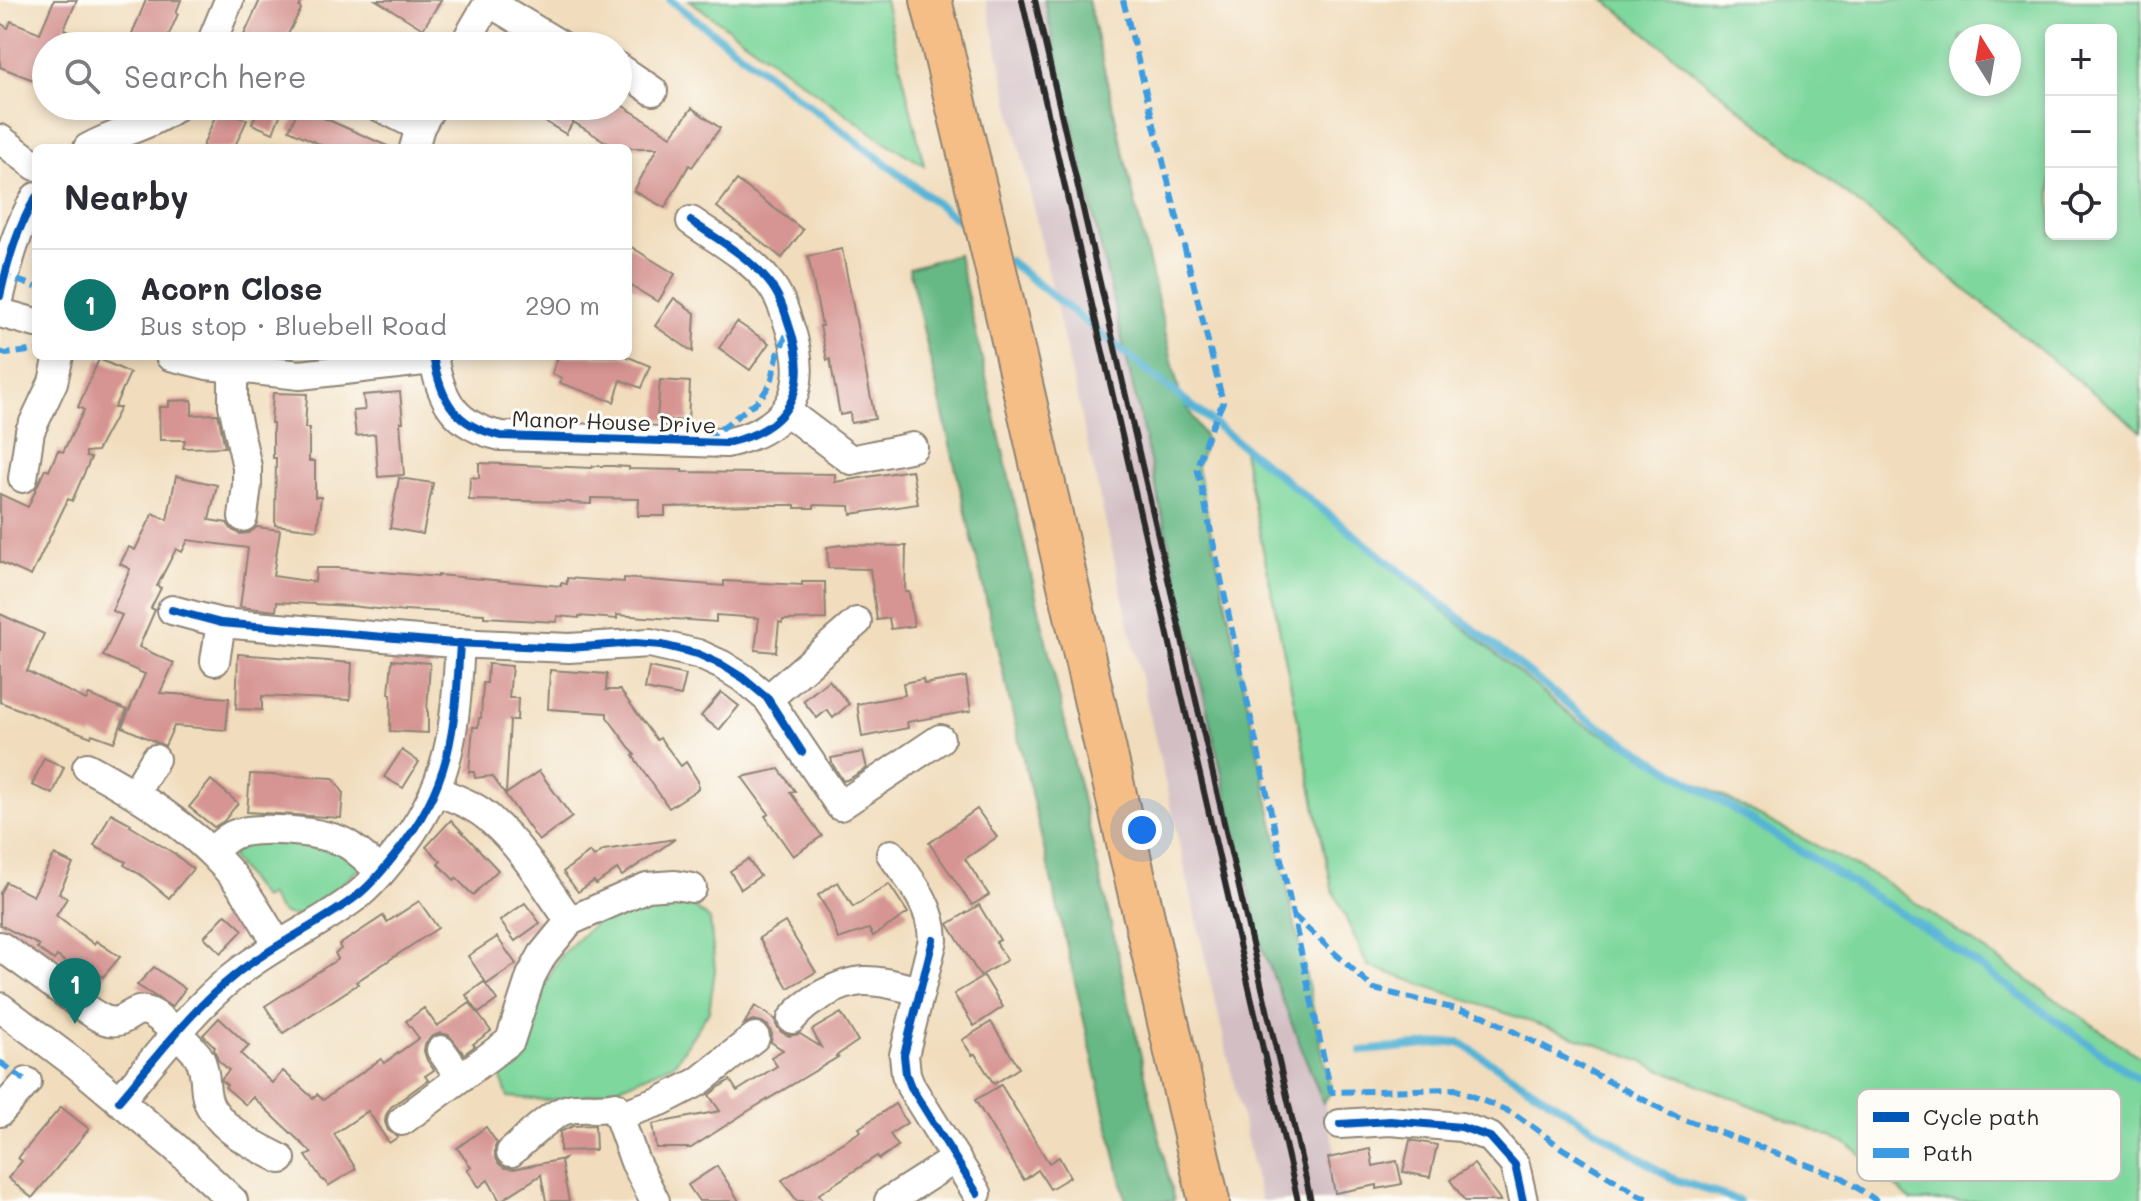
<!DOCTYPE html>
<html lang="en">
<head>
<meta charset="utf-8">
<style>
	body { margin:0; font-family:Mali,sans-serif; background:#f7f7f7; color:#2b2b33 }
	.controls { position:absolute; right:24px; top:24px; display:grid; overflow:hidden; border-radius:12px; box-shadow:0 4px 12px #0003 }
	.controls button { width:72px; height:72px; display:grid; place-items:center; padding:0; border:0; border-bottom:2px solid #e1e1e2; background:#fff; color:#2b2b33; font:40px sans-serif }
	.compass { position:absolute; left:1949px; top:24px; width:72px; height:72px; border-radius:50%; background:#fff; box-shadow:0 4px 12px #0003; rotate:349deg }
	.you { position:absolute; left:1142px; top:830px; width:28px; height:28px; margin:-20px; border:6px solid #fff; border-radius:50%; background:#1a73e8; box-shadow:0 0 0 12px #1a73e833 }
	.badge { display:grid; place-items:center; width:52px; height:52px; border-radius:50%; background:#0f766e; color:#fff; font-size:26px; font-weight:700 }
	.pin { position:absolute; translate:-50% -66px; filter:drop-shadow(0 2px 4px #0008) }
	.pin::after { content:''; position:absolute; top:42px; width:28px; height:24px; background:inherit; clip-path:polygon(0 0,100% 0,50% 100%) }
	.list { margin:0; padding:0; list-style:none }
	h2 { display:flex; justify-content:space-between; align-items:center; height:104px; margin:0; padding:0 32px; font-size:34px }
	h2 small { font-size:26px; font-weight:400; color:#7c7c81 }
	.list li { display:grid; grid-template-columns:52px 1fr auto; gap:24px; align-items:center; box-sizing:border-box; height:112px; padding:0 32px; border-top:2px solid #e1e1e2 }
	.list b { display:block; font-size:30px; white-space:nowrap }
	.list p { margin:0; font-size:26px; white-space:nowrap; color:#7c7c81 }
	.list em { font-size:26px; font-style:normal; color:#7c7c81 }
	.icon { flex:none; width:44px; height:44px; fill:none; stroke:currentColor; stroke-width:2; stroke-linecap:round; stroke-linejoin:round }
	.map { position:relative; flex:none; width:2141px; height:1201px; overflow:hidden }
	.search { position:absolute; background:#fff; box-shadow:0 4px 12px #0003; left:32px; top:32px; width:600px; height:88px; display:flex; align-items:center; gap:20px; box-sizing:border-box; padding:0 28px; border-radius:44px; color:#7c7c81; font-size:30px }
	.panel { position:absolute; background:#fff; box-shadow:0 4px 12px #0003; left:32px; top:144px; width:600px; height:216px; border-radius:12px }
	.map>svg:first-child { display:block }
	.industrial { fill:#d2bec3 }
	.green { fill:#7ed79c; stroke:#548164; stroke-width:2; fill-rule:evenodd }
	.forest { fill:#66b884; stroke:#487258; stroke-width:2 }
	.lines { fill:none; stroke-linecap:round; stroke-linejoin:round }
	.stream { stroke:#56b4d5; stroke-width:8 }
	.building { fill:#d69492 }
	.minor-casing { stroke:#8e8474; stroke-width:32 }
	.highway-casing { stroke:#8e8474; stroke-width:44 }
	.minor { stroke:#fff; stroke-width:28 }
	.highway { stroke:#f6be87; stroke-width:40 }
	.rail { stroke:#2b2b2b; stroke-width:6 }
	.quiet { stroke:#3d9ce1; stroke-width:6; stroke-dasharray:12 6; stroke-linecap:butt }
	.cycleway-casing { stroke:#fdfcf7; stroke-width:13 }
	.cycleway { stroke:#0057b8; stroke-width:8 }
	.labels { text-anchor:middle; stroke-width:6; stroke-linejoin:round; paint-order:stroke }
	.street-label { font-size:22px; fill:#2b2b2b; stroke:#fdfcf7 }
	.key { fill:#fdfcf7; stroke:#bebdba; stroke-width:2 }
	.key-label { font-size:22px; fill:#2b2b2b }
</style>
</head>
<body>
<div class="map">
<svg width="2141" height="1201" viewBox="0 0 2141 1201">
	<rect width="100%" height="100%" fill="#fdfcf7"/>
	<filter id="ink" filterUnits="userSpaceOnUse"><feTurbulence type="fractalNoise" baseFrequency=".0125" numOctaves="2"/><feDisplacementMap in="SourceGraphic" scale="16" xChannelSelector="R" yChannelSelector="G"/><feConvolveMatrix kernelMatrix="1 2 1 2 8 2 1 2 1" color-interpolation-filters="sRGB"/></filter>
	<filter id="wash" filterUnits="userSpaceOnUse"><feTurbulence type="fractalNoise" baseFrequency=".006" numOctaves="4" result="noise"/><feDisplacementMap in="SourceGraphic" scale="32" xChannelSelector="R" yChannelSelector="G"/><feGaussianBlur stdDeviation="1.8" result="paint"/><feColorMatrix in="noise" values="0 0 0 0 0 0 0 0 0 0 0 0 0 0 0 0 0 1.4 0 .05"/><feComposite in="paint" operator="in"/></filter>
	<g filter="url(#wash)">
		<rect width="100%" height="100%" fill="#f1ddbd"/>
		<polygon class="industrial" points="986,0 1082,0 1346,1201 1261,1201"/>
		<g class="green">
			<polygon points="689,0 885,0 924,165 882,140"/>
			<path d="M 1605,0 L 2141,0 L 2141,431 ZM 2111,30 L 2111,234 L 2051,234 L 2051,30 ZM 1961,36 L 2009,36 L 2009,84 L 1961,84 Z"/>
			<polygon points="1242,446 1578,721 1884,881 2141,1058 2141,1201 1911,1201 1848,1144 1610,1049 1368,966 1332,888"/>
			<path d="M 260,839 L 338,852 L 362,866 L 341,885 L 298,915 C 282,919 276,907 269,895 L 263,899 L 232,859 L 233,850 Z"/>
			<polygon points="690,904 710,920 715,970 709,1011 675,1063 613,1090 574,1098 546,1100 508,1097 498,1070 512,1052 527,1018 561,955 595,923 646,908"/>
		</g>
		<g class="forest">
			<polygon points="1044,0 1088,0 1180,395 1206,440 1197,467 1331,1092 1323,1103 1262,948"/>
			<polygon points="958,254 1174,1201 1126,1201 909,268"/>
		</g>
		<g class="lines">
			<g class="stream">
				<polyline points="670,0 898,173 974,233"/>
				<polyline points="1009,261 1583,716 1928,930 2141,1081"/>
				<polyline points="1362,1051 1459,1042 1671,1178 1739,1201"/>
			</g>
		</g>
		<g id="blocks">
			<g class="building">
				<polygon points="54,0 77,0 64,29 103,46 46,46 46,85 0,67 0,23 8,28 11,21 40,33"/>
				<polygon points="146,0 181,0 176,13 178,14 164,46 127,46"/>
				<polygon points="260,0 303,0 299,7 301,9 282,46 239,46"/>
				<polygon points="376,0 441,0 423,29"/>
				<polygon points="259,106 281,113 273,133 252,124"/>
				<polygon points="519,106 623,106 671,136 692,108 720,128 692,167 689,165 665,208 634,191 657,148 616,148 573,122 566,134"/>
				<polygon points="219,107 247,120 234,148 202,148"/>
				<polygon points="299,107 392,148 328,148 289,130"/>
				<polygon points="737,180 803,230 782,258 717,207"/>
				<polygon points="628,245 675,274 658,302 628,284"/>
				<polygon points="842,249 875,419 851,423 850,413 840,415 830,359 827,360 820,326 822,326 808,256"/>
				<polygon points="674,298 695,313 693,352 655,326"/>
				<polygon points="737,322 769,343 750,370 719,348"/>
				<polygon points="558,356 626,356 650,366 641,388 621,380 614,402 560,383 562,378 552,374"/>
				<polygon points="99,359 130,373 114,408 120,408 97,451 86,452 86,457 91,458 72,501 68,499 31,576 0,562 0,494 28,507 45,469 49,471 58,450 63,452 84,410 78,407"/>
				<polygon points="660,380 690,382 688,421 657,419"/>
				<polygon points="400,392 403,422 400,422 404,475 378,477 375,434 356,436 353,411 365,410 363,395"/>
				<polygon points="273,393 307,394 305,428 309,428 309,461 315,461 315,497 321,497 317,530 275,525 276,458 273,458 273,423 271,423"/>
				<polygon points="192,400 192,415 218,414 225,447 183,448 185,440 160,440 159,407 169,407 169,401"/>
				<polygon points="479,463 592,468 593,466 612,466 629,467 629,469 682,470 682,472 835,474 835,482 912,470 918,504 851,514 850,506 814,505 814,508 795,508 795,505 757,505 665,507 665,516 638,516 639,499 591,498 591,504 571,503 571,502 469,500 470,477 479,478"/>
				<polygon points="176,476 217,485 209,520 227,523 232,530 240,534 249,533 257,527 280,530 273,576 315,582 316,568 338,568 438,577 438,575 561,586 561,583 567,584 567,578 624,582 624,578 724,586 724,581 802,585 802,582 825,582 826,619 783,620 782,623 779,622 776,652 755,650 759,618 716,615 716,622 617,615 617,619 579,616 579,618 557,616 557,622 503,619 503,618 484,617 484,614 404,610 404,612 351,606 277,602 276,611 240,607 248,548 188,540 182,552 176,549 157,586 161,588 151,608 155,610 139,647 174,663 160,693 229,698 226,730 174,726 165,746 122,727 145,674 103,656 122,615 112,611 130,569 120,564 129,547 135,550 153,513 167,520"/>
				<polygon points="399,478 433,483 423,534 390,528"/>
				<polygon points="841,545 906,546 905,592 909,592 914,626 891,629 889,618 877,620 870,569 828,568 827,547"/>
				<polygon points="0,614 44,634 27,671 86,700 89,695 127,710 114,742 92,734 91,737 0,702"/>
				<polygon points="238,654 352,663 350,700 262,696 262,710 236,709"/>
				<polygon points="392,660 430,663 427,711 428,712 428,733 390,731 391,694 389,694"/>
				<polygon points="488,664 512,666 509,698 518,698 517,720 510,720 506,794 539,771 572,817 539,841 492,776 475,778 474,772 469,772 473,727 478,727 479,718 481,718 483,683 487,683"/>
				<polygon points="649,667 686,675 681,696 645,689"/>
				<polygon points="550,670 607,674 606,690 620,690 657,740 660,738 681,766 686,762 698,781 698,789 669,808 633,756 635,755 607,717 607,713 548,709"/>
				<polygon points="966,677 971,711 907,722 908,728 862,737 857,704 905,695 903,683 923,679 924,684"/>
				<polygon points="829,680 849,704 833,718 827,710 817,718 803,701"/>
				<polygon points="721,692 739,706 719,730 701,716"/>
				<polygon points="402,750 419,762 403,788 384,777"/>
				<polygon points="863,752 867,768 849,779 843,781 833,765 831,758"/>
				<polygon points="44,758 64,767 53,794 32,785"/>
				<polygon points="779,769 795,791 790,792 822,836 793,856 765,816 769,814 742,777"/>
				<polygon points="250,774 333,778 343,792 341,818 247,812"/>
				<polygon points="211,780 238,803 224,821 214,827 189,807"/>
				<polygon points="977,809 997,837 965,859 989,895 972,905 929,843"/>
				<polygon points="111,813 131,824 130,826 175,854 193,869 169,898 141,875 124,865 126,862 94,846"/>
				<polygon points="451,820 498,870 473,895 456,878 455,881 438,864 441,861 426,847"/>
				<polygon points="675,839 622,876 617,869 596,884 594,881 578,892 563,872 590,852 594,857 604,850"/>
				<polygon points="54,855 73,864 59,893 67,898 56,916 94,944 96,941 120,957 103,977 78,960 72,967 57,956 54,960 37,948 39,945 0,925 0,893 6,882 33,896"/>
				<polygon points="748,859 760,876 741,889 730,871"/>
				<polygon points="838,882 853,907 889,884 908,913 873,936 869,929 838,939 829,913 818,895"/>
				<polygon points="419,901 438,928 356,982 358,984 283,1033 265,1006 338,959 335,953 341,949 339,945 383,916 387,922"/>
				<polygon points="525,903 540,923 515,941 500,921"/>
				<polygon points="979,905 1000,940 996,942 1007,960 980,976 948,924"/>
				<polygon points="226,914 243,930 221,953 204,937"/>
				<polygon points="785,922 816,972 788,988 759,938"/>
				<polygon points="497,937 516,964 487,984 468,956"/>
				<polygon points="154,967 185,989 172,1007 137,985"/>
				<polygon points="984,976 1003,1007 974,1026 954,994"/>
				<polygon points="484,982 497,1000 479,1013 466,995"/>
				<polygon points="470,1003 491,1031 473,1044 475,1046 464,1054 449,1035 440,1033 431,1037 425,1044 424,1051 427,1060 434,1070 425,1076 428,1080 391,1107 386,1115 385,1122 388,1130 398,1137 389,1143 368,1111 334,1134 356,1169 328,1186 324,1180 323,1181 306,1156 312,1153 253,1097 246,1105 225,1087 227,1085 222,1081 222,1078 229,1070 218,1060 214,1049 215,1047 203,1035 219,1018 249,1046 241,1054 272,1083 283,1071 313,1098 317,1094 323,1100 381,1059 384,1063 419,1038 406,1021 424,1008 437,1026"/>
				<polygon points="755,1006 775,1019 776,1025 781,1032 789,1036 800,1034 821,1047 812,1030 841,1013 858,1041 836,1056 838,1057 745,1113 691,1148 656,1148 652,1124 720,1111 709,1095 718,1088 730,1080 737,1091 777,1066 771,1057 783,1050 771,1042 772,1034 768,1026 762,1022 753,1020 744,1024"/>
				<polygon points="991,1022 1019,1068 994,1084 975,1054 972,1055 962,1040"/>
				<polygon points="1001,1085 1049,1163 1059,1157 1070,1177 1050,1189 1038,1170 1024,1180 975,1100"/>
				<polygon points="895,1104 907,1123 890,1134 898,1146 879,1159 877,1156 819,1194 823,1201 797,1201 782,1180 861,1131 859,1128"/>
				<polygon points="61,1107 89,1129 32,1198 8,1178 22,1161 18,1158"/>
				<polygon points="595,1125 596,1150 560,1151 560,1132 573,1126"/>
				<polygon points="486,1127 497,1143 495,1147 495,1156 499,1164 505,1168 514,1169 564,1159 561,1162 569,1201 546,1201 541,1175 500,1201 488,1180 479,1187 467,1169 471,1167 457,1148"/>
				<polygon points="1410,1140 1437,1145 1430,1177 1403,1172"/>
				<polygon points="1370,1149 1373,1166 1397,1161 1402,1184 1377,1189 1377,1185 1335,1193 1328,1158"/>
				<polygon points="1474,1164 1501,1201 1465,1201 1450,1180"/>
				<polygon points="717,1166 730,1186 739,1201 699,1201 688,1185"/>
			</g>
		</g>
	</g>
	<g filter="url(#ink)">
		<use href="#blocks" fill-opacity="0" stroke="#8e8474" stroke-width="2"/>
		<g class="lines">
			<g class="minor-casing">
				<g id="minor">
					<polyline points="489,2 562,46"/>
					<polyline points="210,46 229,0"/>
					<polyline points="463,46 490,0"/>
					<polyline points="618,67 653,91"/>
					<polyline points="378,106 420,127"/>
					<polyline points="0,139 36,166"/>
					<path d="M 88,148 C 117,132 151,126 177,106"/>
					<polyline points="414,148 420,127 432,106"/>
					<path d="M 0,296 C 8,261 17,228 36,197"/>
					<polyline points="0,313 36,323"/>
					<polyline points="170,356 207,365 300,375 433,360"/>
					<path d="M 433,356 C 441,401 455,426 501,436 L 726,443 C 792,429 811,387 789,325 C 784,309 779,294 768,281 C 748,256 718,240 691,221"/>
					<polyline points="233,368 233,405 247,467 247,485 243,517"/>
					<polyline points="786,411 851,460 913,447"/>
					<polyline points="23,478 30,431 53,382 59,356"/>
					<polyline points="172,610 221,623 453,643 569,648 650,643 698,654 722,665 743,678 768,699 840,806 940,739"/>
					<polyline points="215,661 221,623"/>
					<polyline points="768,699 857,622"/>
					<path d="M 87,767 C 137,794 188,825 226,868 C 247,891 262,919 278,945"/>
					<path d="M 437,791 C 456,799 477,806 492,821 C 523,848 546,888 570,921"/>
					<polyline points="135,793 155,759"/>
					<path d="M 211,852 C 217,847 224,840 231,836 C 252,824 326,831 347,844 C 359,851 370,863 381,872"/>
					<path d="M 891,854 C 911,881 932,905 933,940 L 904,1055 L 906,1074 L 911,1087 L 977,1193"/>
					<path d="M 0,946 C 23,962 46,979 69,996 C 80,1004 92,1015 105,1020 C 129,1028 132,1000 155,1015 C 164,1021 188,1043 195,1052 C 199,1056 202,1063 203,1068 C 207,1083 203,1096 212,1109 C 227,1133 256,1146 281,1159"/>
					<polyline points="0,1007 77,1065 175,1147 233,1201"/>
					<path d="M 792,1019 C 806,1001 840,982 863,981 C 882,980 902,987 920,991"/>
					<polyline points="441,1050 460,1077"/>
					<path d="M 119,1101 C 156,1058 191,1010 235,975 C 273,944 320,925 358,895 C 372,884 384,869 395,855 C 452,785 455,729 460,643"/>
					<polyline points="0,1112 27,1082"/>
					<polyline points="618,1116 661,1101 698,1082 755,1037"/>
					<polyline points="402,1121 510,1041 531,976 543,954 570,921 647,887 675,885 692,888"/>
					<polyline points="1340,1124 1390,1121 1461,1127 1490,1137 1515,1165 1523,1201"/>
					<path d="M 511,1152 C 525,1140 552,1112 569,1109 C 584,1106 599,1110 615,1106 L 635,1162 L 655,1201"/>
					<polyline points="889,1201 955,1159"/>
				</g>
			</g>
			<g class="highway-casing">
				<polyline id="highway" points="931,0 993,257 1209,1201"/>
			</g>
			<use href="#minor" class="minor"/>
			<use href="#highway" class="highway"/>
			<g class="rail">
				<polyline points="1022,0 1298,1201"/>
				<polyline points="1035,0 1311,1201"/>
			</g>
			<g class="quiet">
				<polyline points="1123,0 1223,402 1206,440 1197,467 1331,1092 1455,1089 1515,1114 1563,1149 1639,1195 1653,1201"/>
				<polyline points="0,274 36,287"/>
				<polyline points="0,352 6,354 36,350"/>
				<polyline points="706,440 760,399 771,383 777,357 789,329"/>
				<polyline points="1293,915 1374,989 1484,1016 1673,1115 1843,1178 1877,1201"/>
				<polyline points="0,1062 27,1082"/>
			</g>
			<g class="cycleway-casing">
				<g id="cycleway">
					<path d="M 0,296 C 8,261 17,228 36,197"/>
					<path d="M 433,356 C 441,401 455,426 501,436 L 726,443 C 792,429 811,387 789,325 C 784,309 779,294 768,281 C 748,256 718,240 691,221"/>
					<polyline points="172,610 221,623 453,643 569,648 635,643 662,645 698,654 722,665 743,678 768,699 802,752"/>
					<polyline points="933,940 904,1055 906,1074 911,1087 977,1193"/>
					<path d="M 119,1101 C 156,1058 191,1010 235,975 C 273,944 320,925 358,895 C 372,884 384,869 395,855 C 452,785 455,729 460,643"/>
					<polyline points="1340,1124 1390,1121 1461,1127 1490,1137 1515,1165 1523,1201"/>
				</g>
			</g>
			<use href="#cycleway" class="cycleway"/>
		</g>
	</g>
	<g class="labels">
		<g class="street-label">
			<text transform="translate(614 422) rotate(2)" y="8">Manor House Drive</text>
		</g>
	</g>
	<rect x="1857" y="1089" width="264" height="92" rx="12" class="key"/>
	<rect x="1873" y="1112" width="36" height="10" fill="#0057b8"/>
	<rect x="1873" y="1148" width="36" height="10" fill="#3d9ce1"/>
	<g class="key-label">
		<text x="1923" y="1125">Cycle path</text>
		<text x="1923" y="1161">Path</text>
	</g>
</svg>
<div class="controls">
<button>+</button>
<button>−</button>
<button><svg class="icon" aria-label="locate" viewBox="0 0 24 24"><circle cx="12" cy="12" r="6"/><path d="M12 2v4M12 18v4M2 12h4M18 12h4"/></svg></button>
</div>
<svg class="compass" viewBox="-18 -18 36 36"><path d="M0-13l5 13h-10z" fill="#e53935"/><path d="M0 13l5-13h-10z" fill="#7c7c81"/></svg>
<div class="you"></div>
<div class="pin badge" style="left:75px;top:1024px">1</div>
<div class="search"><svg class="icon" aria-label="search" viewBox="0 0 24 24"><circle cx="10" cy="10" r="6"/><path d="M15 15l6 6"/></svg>Search here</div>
<section class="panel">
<h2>Nearby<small></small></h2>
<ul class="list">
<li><span class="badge">1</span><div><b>Acorn Close</b><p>Bus stop · Bluebell Road</p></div><em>290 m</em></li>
</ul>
</section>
</div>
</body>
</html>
